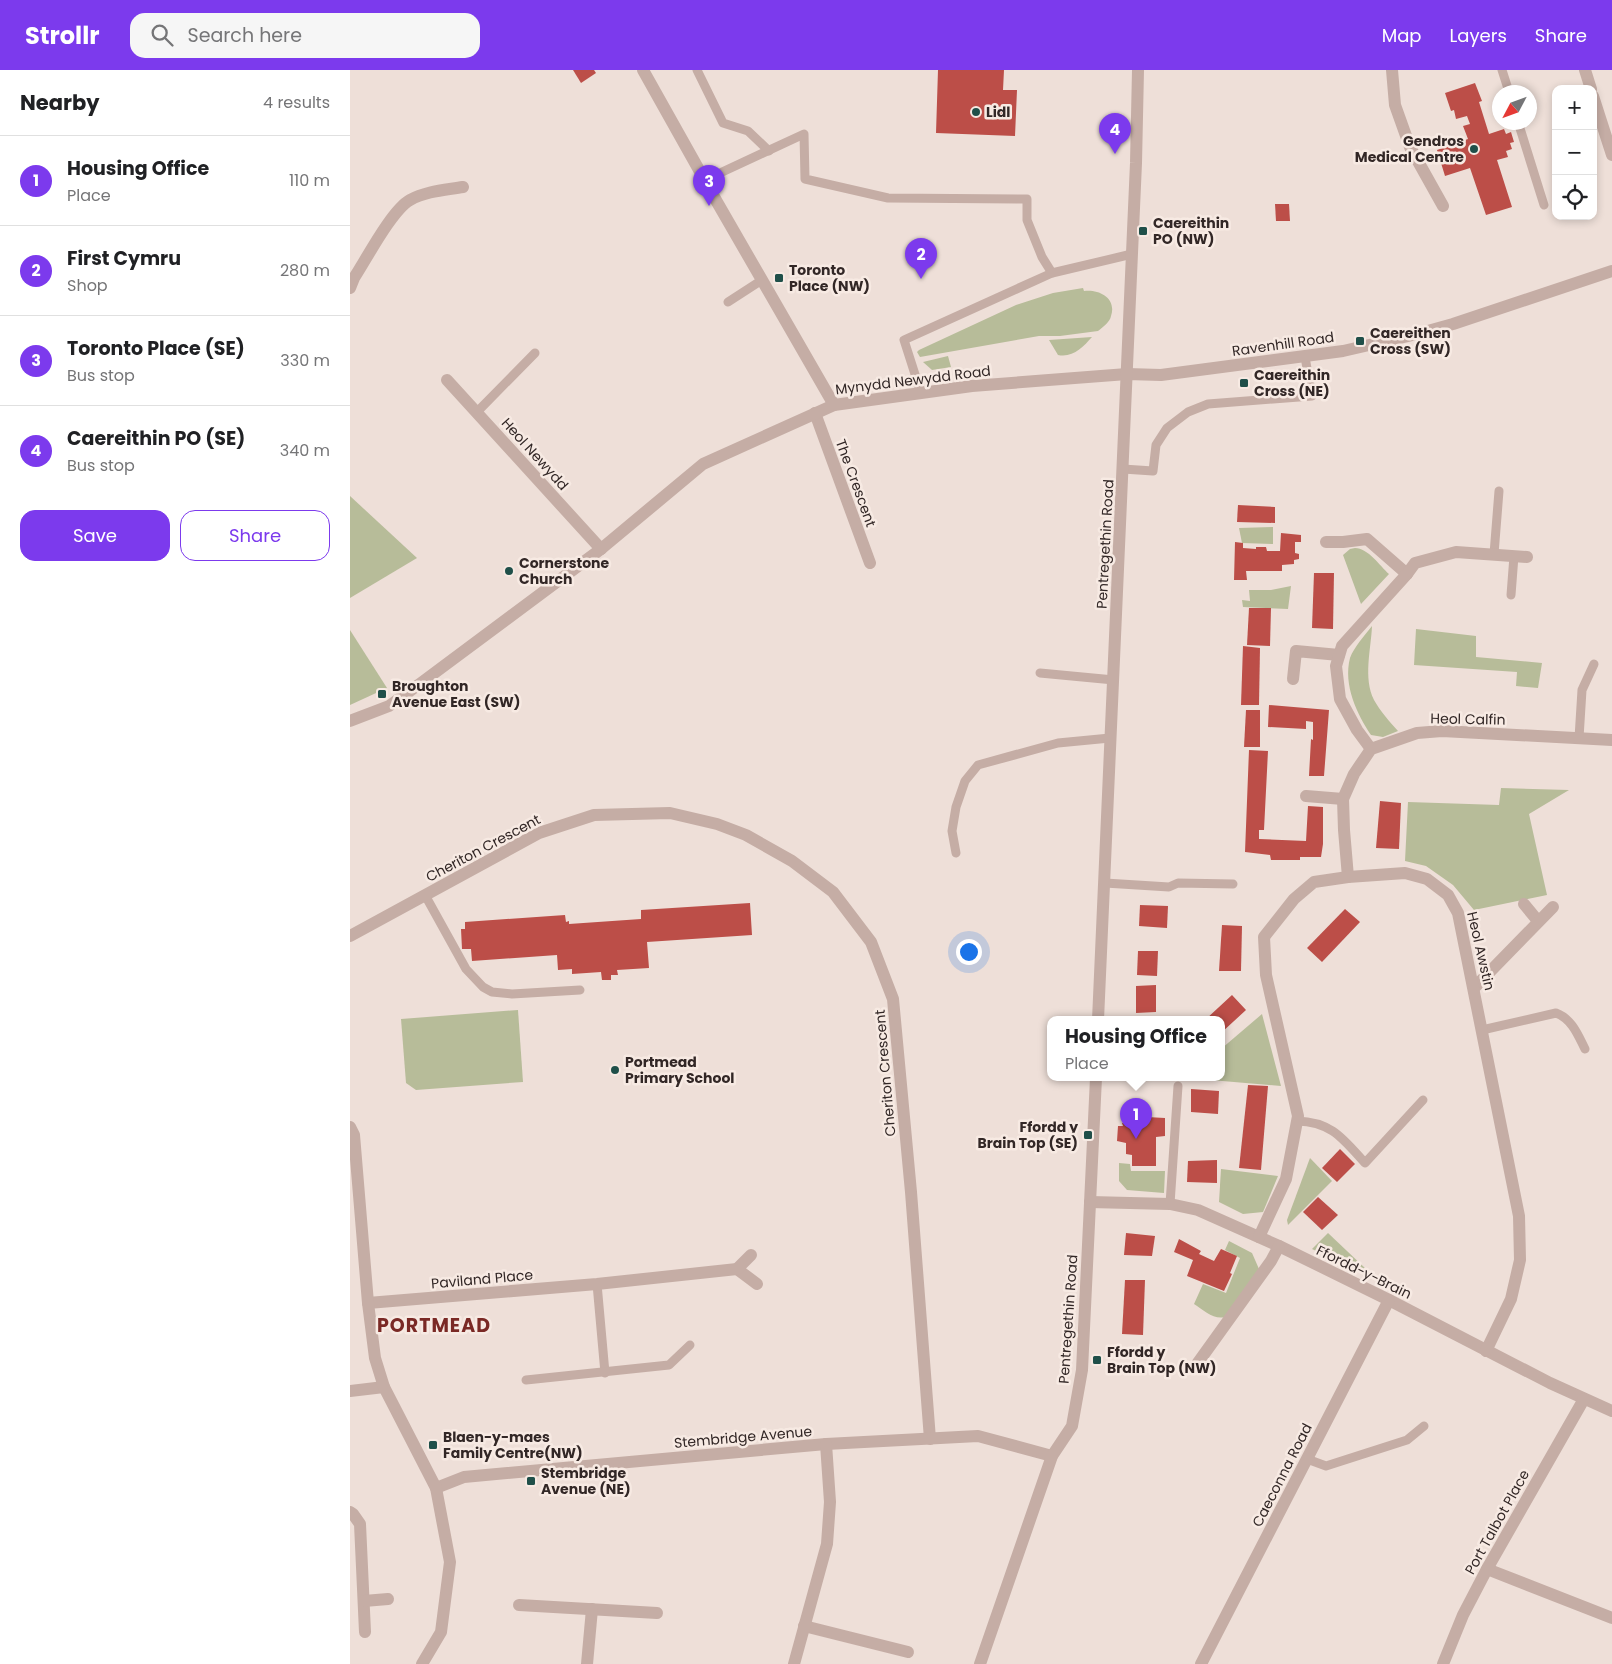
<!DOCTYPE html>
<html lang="en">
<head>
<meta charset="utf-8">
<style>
	body { margin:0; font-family:Poppins,sans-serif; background:#f6f6f6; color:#202124 }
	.controls { position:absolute; right:15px; top:15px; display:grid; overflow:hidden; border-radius:10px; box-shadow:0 2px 8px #0003 }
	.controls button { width:45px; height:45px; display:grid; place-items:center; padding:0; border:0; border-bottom:1px solid #e0e0e0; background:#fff; color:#202124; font:25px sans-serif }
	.compass { position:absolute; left:1142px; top:15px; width:45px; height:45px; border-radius:50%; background:#fff; box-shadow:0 2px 8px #0003; rotate:229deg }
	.you { position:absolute; left:618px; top:881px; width:18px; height:18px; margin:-12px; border:4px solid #fff; border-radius:50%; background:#1a73e8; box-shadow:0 0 0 8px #1a73e833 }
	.badge { display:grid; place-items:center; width:32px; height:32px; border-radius:50%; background:#7c3aed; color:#fff; font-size:16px; font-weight:700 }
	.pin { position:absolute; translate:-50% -41px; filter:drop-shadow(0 1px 2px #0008) }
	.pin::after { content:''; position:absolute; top:26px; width:18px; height:15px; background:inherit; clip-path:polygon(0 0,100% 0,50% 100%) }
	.popup { position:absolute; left:697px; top:946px; width:178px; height:65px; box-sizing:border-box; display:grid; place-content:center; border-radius:10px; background:#fff; filter:drop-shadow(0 1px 4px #0005); font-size:16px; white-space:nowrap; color:#757577 }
	.popup b { font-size:19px; color:#202124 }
	.popup::after { content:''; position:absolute; left:50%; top:100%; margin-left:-10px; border:10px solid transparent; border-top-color:#fff }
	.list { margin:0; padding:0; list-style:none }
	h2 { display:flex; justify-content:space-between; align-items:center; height:65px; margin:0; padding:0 20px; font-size:21px }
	h2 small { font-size:16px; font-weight:400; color:#757577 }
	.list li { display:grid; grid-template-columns:32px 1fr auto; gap:15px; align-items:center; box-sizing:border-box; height:90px; padding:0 20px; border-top:1px solid #e0e0e0 }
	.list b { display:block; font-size:19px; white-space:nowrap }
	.list p { margin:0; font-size:16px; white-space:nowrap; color:#757577 }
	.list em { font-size:16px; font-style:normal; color:#757577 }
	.actions { display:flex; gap:10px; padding:15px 20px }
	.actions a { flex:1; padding:11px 0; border:1px solid #7c3aed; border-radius:15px; text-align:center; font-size:18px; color:#7c3aed }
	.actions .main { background:#7c3aed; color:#fff }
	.icon { flex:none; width:28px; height:28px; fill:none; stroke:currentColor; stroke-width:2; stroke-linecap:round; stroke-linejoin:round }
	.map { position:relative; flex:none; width:1262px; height:1594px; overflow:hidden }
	header { display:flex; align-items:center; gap:30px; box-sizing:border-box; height:70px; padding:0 25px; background:#7c3aed; color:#fff }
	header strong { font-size:24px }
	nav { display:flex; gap:28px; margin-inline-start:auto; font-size:18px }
	.search { width:350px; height:45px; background:#f6f6f6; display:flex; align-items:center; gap:12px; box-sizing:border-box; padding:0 18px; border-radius:15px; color:#757577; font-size:19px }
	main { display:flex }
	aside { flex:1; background:#fff }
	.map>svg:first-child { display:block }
	.green { fill:#b7bc99 }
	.building { fill:#bc4e48 }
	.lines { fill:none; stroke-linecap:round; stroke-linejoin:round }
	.service { stroke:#c5ada5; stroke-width:9 }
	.minor { stroke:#c5ada5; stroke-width:12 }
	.tertiary { stroke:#c5ada5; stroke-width:12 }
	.poi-dot { fill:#1f4f49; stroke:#f7eae3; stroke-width:2 }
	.labels { text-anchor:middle; stroke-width:5; stroke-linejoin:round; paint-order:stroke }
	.poi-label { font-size:14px; font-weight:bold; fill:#322726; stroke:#f7eae3; text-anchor:start }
	.street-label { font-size:14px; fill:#322726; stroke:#f7eae3 }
	.district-label { font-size:19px; font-weight:bold; letter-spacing:1px; fill:#7a2925; stroke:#f7eae3 }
</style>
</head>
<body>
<header>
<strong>Strollr</strong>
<div class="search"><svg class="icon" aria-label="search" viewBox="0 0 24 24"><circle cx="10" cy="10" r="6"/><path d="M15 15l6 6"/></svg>Search here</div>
<nav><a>Map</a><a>Layers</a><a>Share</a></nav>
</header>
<main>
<aside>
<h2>Nearby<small>4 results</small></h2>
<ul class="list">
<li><span class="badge">1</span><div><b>Housing Office</b><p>Place</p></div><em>110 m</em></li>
<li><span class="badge">2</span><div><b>First Cymru</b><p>Shop</p></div><em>280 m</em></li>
<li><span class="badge">3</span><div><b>Toronto Place (SE)</b><p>Bus stop</p></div><em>330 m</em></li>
<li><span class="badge">4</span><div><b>Caereithin PO (SE)</b><p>Bus stop</p></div><em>340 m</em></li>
</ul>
<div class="actions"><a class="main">Save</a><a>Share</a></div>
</aside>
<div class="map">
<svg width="1262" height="1594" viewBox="0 0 1262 1594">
	<rect width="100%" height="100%" fill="#eedfd8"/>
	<g class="green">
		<path d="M 733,218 L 734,221 C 749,219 767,228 761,246 C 760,252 753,257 748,261 L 710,266 L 689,266 L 570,287 L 567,282 L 569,280 L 666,235 L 703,223 Z"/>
		<path d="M 742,267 C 733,277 723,288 708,285 L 699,270 Z"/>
		<polygon points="598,286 601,297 582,300 573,292"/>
		<polygon points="0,426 67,488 0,528"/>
		<polygon points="923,457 923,474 892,473 889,458"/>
		<path d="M 1005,478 C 1018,478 1030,496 1039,504 L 1011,534 L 993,485 L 1000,479 Z"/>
		<polygon points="941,516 938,539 893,537 892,530 900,531 899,520 921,520"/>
		<path d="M 1022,556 C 1021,579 1013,608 1024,630 C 1030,641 1040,652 1048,661 L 1033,667 L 1021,665 C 1007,644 993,615 1000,588 C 1004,577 1015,565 1022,556 Z"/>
		<polygon points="1066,559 1126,566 1126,587 1192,593 1188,618 1166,616 1167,602 1064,595"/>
		<polygon points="0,560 37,618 0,635"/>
		<polygon points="1151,718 1219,720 1179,744 1197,825 1124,840 1103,815 1076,796 1055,791 1058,732 1149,735"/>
		<polygon points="168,940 173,1012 66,1020 56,1013 51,949"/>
		<polygon points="912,944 931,1016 837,1008 871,1008 871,979"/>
		<polygon points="960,1088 982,1111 938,1155 937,1150"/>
		<polygon points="769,1093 780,1094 781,1101 815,1101 814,1123 777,1120 769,1111"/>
		<polygon points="871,1099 928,1106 913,1142 893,1144 869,1132"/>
		<polygon points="978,1163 1016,1199 1013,1203 962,1179"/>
		<path d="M 879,1171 L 902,1183 L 909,1199 L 875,1247 C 864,1250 853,1240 844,1234 L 853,1214 L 876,1223 L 890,1188 L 875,1180 Z"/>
	</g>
	<g class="building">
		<polygon points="223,0 244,0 246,3 231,13"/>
		<polygon points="588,0 654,0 653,20 667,20 665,66 586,63"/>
		<polygon points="1125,13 1132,31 1129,32 1139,64 1154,59 1156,64 1161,62 1164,72 1160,73 1162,79 1156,81 1158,87 1147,90 1162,137 1136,145 1120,98 1095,106 1087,80 1118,69 1113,56 1120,54 1117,46 1106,49 1104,40 1101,41 1095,23"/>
		<polygon points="925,134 939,134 940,151 926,151"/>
		<polygon points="888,435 925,437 925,453 887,452"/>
		<polygon points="931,463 951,465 951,472 945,472 945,483 949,484 949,489 944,490 944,494 932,495 932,501 896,501 897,510 884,510 885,472 893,473 893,478 906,479 906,477 916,477 917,481 930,481"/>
		<polygon points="964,503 984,503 983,559 962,558"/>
		<polygon points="899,538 921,538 920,576 897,575"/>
		<polygon points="893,576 910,578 909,635 891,635"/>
		<polygon points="919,635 979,640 974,706 959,706 961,669 963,670 963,652 956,651 956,659 918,657"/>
		<polygon points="896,640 910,640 910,677 894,677"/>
		<polygon points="899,680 918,681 914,760 909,760 909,769 956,771 958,736 973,737 973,774 971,787 950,787 950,790 921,790 920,785 895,782"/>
		<polygon points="1030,731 1051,733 1049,779 1026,778"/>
		<polygon points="400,833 402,865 297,872 299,898 267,900 268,905 261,905 261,910 252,910 251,902 222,904 222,899 208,900 207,885 122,891 121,879 112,879 111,859 115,859 115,852 215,845 216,852 219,851 219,854 291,849 291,840"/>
		<polygon points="790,835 818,836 817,858 789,856"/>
		<polygon points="995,839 1010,852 972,892 957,878"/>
		<polygon points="872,855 892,856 891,901 869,901"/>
		<polygon points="788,881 808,881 807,906 787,905"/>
		<polygon points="806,915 806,942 786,943 786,916"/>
		<polygon points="882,925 896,940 871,963 871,950 855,950"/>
		<polygon points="898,1015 918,1016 911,1100 889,1098"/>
		<polygon points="841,1019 869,1021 868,1044 841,1042"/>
		<polygon points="777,1044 797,1045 797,1047 815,1048 815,1066 806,1067 806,1096 782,1096 782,1085 776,1084 776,1073 767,1071 768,1056 773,1056 772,1053 776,1053"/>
		<polygon points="990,1079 1005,1094 987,1112 972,1098"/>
		<polygon points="867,1090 867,1113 837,1112 838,1091"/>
		<polygon points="968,1127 988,1145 972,1160 953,1142"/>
		<polygon points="776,1163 805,1166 802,1186 774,1185"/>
		<polygon points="829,1169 851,1181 849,1184 864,1191 871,1179 887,1186 880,1203 882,1204 874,1221 837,1206 843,1190 824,1182"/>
		<polygon points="775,1210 795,1210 793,1265 772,1264"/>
	</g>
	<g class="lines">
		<g class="service">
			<polyline points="347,0 373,53 398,61 419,81"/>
			<polyline points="1152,0 1159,22"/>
			<polyline points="1168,52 1194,135"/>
			<polyline points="355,110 454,64 455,109 538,128 677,129 677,150 692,187 702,203"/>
			<polyline points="378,232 412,210"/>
			<polyline points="571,323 554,270 702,203 782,184"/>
			<polyline points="127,342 185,283"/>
			<polyline points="773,399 803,401 806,375 817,358 838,342 858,334 962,326 955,287"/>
			<polyline points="1144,484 1149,421"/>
			<polyline points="1161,525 1164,486"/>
			<polyline points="690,603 764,610"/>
			<polyline points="1229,668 1232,620 1244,594"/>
			<polyline points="606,783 602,761 606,737 615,711 628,695 708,673 760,668"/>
			<polyline points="755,813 819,817 828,813 883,814"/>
			<polyline points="75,825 116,899 133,917 142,922 162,924 230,920"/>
			<path d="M 1132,960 L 1206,943 C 1222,949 1228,965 1235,979"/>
			<path d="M 947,1051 C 982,1052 993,1069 1015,1093 L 1073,1030"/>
			<polyline points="820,1134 828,1016"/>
			<polyline points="247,1214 255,1303"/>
			<polyline points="176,1310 319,1295 340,1275"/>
			<polyline points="957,1389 976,1396 1057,1370 1074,1356"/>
		</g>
		<g class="minor">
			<polyline points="1042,0 1045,35 1060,77 1093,136"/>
			<polyline points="1235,0 1241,19"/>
			<polyline points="1243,26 1262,85"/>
			<path d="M 0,218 L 4,208 C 17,188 42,140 60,130 C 76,121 96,120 113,117"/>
			<polyline points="97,310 251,479"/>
			<polyline points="465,343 520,493"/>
			<polyline points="976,472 993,472 1017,469 1057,504"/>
			<polyline points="943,609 946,581 989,585"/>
			<polyline points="1021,679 1007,660 990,629 986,596 992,576 1057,504 1065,493 1106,482 1177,487"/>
			<polyline points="956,726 993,729"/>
			<polyline points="998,807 994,760 993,729 1004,704 1021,679 1067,663 1092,661 1262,670"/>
			<polyline points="1174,834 1188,851"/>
			<polyline points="0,866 189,763 244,745 320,743 367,754 396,765 442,791 483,822 521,872 543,929 561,1122 580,1369"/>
			<polyline points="1124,918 1203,837"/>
			<polyline points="740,1132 820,1134 848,1140 929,1176 1039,1230 1200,1313 1262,1341"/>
			<polyline points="909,1167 936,1109 948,1046 916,905 914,867 944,829 964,812 998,807 1055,803 1077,809 1098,825 1108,843 1169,1146 1170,1190 1161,1229 1136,1281"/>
			<polyline points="387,1199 407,1214"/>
			<polyline points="18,1233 247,1214 387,1199 401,1185"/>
			<polyline points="847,1294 921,1191 929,1176"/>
			<polyline points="0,1321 34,1317"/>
			<polyline points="86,1418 114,1407 476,1374 628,1366 702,1386"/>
			<polyline points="0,1442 3,1444 10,1454 15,1562"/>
			<polyline points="1137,1499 1262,1548"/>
			<polyline points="14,1531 38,1529"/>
			<polyline points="169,1535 307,1543"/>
			<polyline points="454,1556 558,1582"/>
			<polyline points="237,1594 242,1539"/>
			<polyline points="444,1594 477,1474 480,1432 476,1374"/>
			<polyline points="851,1594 1039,1230"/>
			<polyline points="1093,1594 1113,1545 1137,1499 1234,1329"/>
		</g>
		<g class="tertiary">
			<polyline points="293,0 367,132 484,335"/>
			<polyline points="0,651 39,636 71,613 251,479 353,394 484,335 622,316 777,304 811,305 993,281 1067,264 1103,254 1262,201"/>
			<polyline points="748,950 786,93 788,0"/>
			<polyline points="0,1057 4,1065 18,1233 25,1288 34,1317 86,1418 100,1492 91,1562 72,1594"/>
			<polyline points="630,1594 702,1386 722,1356 732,1300 746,1008"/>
		</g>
	</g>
	<g class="poi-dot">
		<circle cx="626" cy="42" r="5"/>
		<circle cx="1124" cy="79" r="5"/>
		<rect x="788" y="156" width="10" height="10" rx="2.5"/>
		<rect x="424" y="203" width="10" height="10" rx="2.5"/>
		<rect x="1005" y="266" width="10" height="10" rx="2.5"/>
		<rect x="889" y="308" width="10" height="10" rx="2.5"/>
		<circle cx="159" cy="501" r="5"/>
		<rect x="27" y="619" width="10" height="10" rx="2.5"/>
		<circle cx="265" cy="1000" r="5"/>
		<rect x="733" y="1060" width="10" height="10" rx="2.5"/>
		<rect x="742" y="1285" width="10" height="10" rx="2.5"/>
		<rect x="78" y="1370" width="10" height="10" rx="2.5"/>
		<rect x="176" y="1406" width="10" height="10" rx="2.5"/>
	</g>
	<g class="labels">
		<g class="poi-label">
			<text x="636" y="47">Lidl</text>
			<text x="1114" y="76" text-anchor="end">Gendros<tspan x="1114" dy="16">Medical Centre</tspan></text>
			<text x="803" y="158">Caereithin<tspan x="803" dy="16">PO (NW)</tspan></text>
			<text x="439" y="205">Toronto<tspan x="439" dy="16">Place (NW)</tspan></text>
			<text x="1020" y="268">Caereithen<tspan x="1020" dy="16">Cross (SW)</tspan></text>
			<text x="904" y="310">Caereithin<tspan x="904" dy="16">Cross (NE)</tspan></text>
			<text x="169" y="498">Cornerstone<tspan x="169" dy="16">Church</tspan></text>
			<text x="42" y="621">Broughton<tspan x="42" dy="16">Avenue East (SW)</tspan></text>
			<text x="275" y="997">Portmead<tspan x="275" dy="16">Primary School</tspan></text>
			<text x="728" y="1062" text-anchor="end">Ffordd y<tspan x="728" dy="16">Brain Top (SE)</tspan></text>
			<text x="757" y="1287">Ffordd y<tspan x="757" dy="16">Brain Top (NW)</tspan></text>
			<text x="93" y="1372">Blaen-y-maes<tspan x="93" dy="16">Family Centre(NW)</tspan></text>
			<text x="191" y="1408">Stembridge<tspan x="191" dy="16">Avenue (NE)</tspan></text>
		</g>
		<g class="street-label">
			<text transform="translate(933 274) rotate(-8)" y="5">Ravenhill Road</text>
			<text transform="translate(563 310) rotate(-7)" y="5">Mynydd Newydd Road</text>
			<text transform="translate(185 384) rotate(48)" y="5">Heol Newydd</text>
			<text transform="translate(506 413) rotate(70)" y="5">The Crescent</text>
			<text transform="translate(755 474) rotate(-87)" y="5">Pentregethin Road</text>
			<text transform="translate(1118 649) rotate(1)" y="5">Heol Calfin</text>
			<text transform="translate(133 778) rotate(-28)" y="5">Cheriton Crescent</text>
			<text transform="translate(1131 881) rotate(77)" y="5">Heol Awstin</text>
			<text transform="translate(535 1003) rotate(-95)" y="5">Cheriton Crescent</text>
			<text transform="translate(1014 1202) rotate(26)" y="5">Ffordd-y-Brain</text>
			<text transform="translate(132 1209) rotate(-5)" y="5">Paviland Place</text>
			<text transform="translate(718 1249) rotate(-86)" y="5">Pentregethin Road</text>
			<text transform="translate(393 1367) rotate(-5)" y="5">Stembridge Avenue</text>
			<text transform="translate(932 1405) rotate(-63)" y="5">Caeconna Road</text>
			<text transform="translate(1147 1452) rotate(-61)" y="5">Port Talbot Place</text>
		</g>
		<g class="district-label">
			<text x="84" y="1262">PORTMEAD</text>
		</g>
	</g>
</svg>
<div class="controls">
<button>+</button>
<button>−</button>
<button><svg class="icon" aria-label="locate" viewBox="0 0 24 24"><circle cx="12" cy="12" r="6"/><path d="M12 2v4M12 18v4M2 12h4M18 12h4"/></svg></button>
</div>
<svg class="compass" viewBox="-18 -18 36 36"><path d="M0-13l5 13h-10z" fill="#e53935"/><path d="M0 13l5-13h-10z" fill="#757577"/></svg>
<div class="you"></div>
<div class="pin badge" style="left:786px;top:1069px">1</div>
<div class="popup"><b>Housing Office</b>Place</div>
<div class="pin badge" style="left:571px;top:209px">2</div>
<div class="pin badge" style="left:359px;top:136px">3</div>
<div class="pin badge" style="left:765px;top:84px">4</div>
</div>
</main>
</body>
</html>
